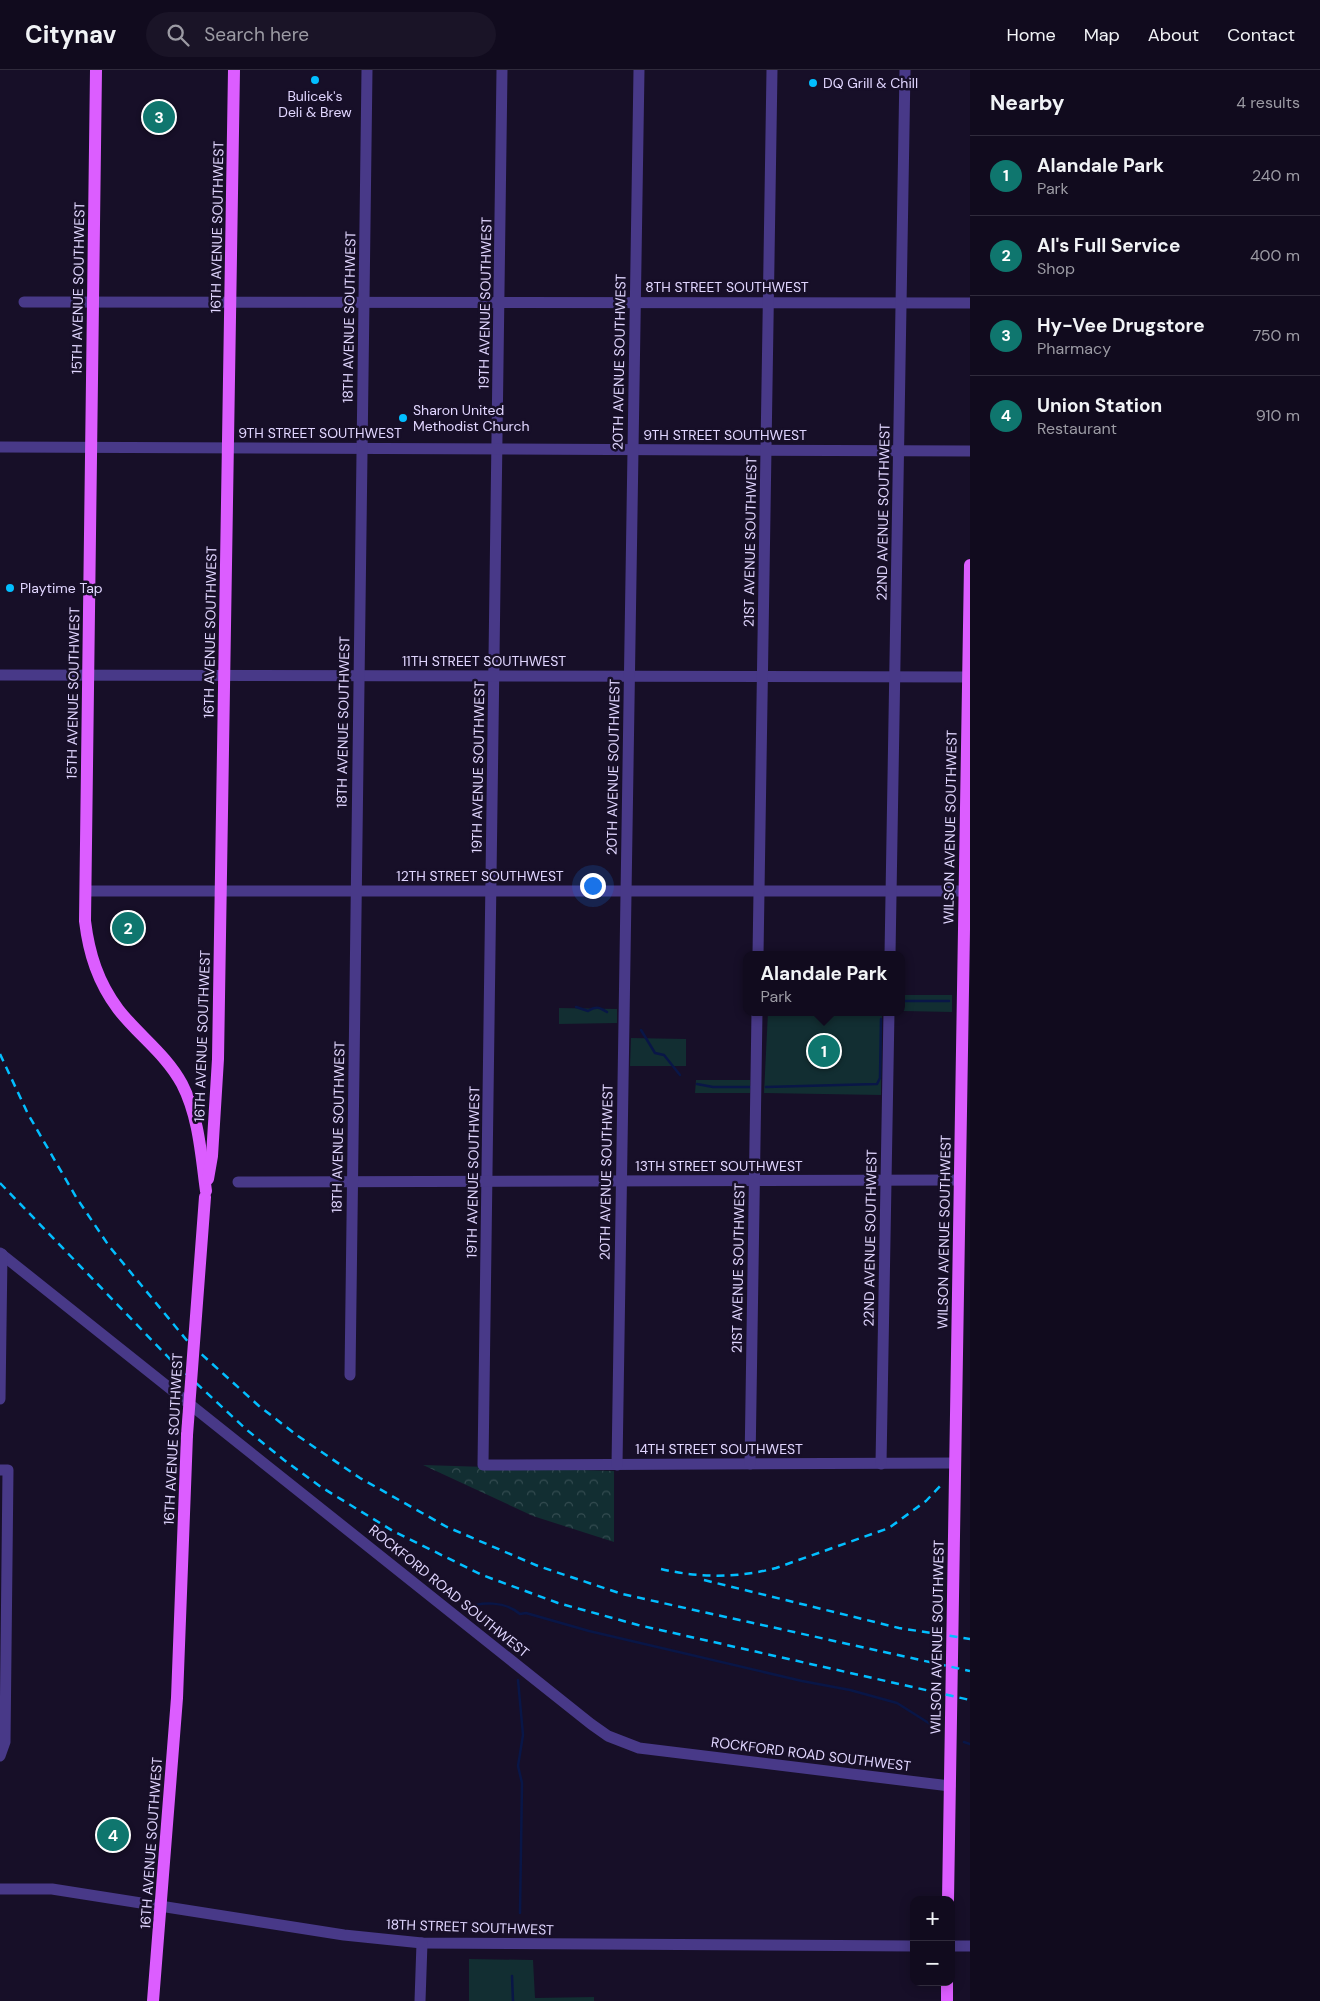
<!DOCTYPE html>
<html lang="en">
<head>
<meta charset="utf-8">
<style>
	body { margin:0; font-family:"DM Sans",sans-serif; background:#1a1427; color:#f1f3f6 }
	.controls { position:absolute; right:15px; bottom:15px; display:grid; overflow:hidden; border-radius:10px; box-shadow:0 2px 12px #0003 }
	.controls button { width:45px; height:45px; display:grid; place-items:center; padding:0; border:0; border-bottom:1px solid #302b3c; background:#110b1e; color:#f1f3f6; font:25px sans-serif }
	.you { position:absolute; left:592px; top:815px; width:18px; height:18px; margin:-12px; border:4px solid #fff; border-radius:50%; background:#1a73e8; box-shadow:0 0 0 8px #1a73e833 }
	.badge { display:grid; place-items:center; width:32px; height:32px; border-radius:50%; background:#0f766e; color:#fff; font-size:16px; font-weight:700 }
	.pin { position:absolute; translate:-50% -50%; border:2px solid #fff; box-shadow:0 1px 5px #0006 }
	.popup { position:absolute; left:743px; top:881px; width:162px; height:65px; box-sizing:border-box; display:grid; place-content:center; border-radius:10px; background:#110b1e; filter:drop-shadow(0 1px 4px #0005); font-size:16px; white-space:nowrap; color:#9c9ba4 }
	.popup b { font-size:19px; color:#f1f3f6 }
	.popup::after { content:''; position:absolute; left:50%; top:100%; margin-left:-10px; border:10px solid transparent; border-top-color:#110b1e }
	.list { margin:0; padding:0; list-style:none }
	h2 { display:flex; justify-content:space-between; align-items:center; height:65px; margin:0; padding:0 20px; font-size:21px }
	h2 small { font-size:16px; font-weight:400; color:#9c9ba4 }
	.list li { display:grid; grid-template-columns:32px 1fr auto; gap:15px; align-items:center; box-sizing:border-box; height:80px; padding:0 20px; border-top:1px solid #302b3c }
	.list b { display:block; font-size:19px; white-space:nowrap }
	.list p { margin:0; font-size:16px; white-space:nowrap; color:#9c9ba4 }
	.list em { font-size:16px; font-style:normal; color:#9c9ba4 }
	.icon { flex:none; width:28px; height:28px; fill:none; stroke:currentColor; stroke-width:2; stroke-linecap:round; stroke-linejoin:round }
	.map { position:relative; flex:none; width:970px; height:1931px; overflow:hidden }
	header { display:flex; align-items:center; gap:30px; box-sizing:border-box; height:70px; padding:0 25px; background:#110b1e; border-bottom:1px solid #302b3c }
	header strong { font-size:24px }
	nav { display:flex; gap:28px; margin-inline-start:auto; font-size:18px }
	.search { width:350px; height:45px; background:#1a1427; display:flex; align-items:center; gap:12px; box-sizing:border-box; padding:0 18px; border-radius:28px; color:#9c9ba4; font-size:19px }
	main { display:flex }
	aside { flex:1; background:#110b1e }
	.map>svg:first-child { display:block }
	.forest { fill:url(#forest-crowns) }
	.green { fill:#122e32 }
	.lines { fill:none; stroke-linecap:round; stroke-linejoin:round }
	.stream { stroke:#091647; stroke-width:2.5 }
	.minor { stroke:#483988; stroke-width:11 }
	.major { stroke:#dc5dff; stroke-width:12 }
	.rail { stroke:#02beff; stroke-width:2.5; stroke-dasharray:8 6; stroke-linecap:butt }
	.major-bridge { stroke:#dc5dff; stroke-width:12 }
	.poi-dot { fill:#02beff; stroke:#170f28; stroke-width:2 }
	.labels { text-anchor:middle; stroke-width:5; stroke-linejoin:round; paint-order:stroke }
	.poi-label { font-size:14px; fill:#e1d6ff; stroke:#170f28; text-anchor:start }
	.street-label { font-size:14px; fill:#e1d6ff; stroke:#170f28 }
</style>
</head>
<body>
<header>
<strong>Citynav</strong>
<div class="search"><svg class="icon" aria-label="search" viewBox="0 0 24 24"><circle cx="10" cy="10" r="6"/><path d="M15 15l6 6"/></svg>Search here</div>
<nav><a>Home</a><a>Map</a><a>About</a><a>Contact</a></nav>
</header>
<main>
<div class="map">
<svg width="970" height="1931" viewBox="0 0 970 1931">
	<defs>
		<pattern id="forest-crowns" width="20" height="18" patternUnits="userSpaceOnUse" patternTransform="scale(1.25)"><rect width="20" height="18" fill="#122e32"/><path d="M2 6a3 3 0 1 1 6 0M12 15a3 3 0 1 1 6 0" fill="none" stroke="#344c51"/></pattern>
	</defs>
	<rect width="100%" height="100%" fill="#170f28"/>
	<polygon class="forest" points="423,1395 614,1401 614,1472 533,1446"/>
	<g class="green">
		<polygon points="902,925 952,925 952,942 902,941"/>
		<polygon points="559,938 617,939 617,953 559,954"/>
		<polygon points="768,942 882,942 881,1025 764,1023"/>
		<polygon points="631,968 686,969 686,996 630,996"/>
		<polygon points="696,1010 750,1010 750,1023 695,1023"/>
		<polygon points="469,1889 533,1890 535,1928 594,1927 594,1931 469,1931"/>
	</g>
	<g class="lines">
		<g class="stream">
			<polyline points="902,931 949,931"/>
			<path d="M 576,937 L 588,941 C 596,936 599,937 607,942"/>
			<polyline points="641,960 655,983 664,985 680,1005"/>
			<polyline points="697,1014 713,1017 750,1017"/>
			<polyline points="766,1017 877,1014 880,1008 881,949"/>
			<path d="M 464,1539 C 481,1531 505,1531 520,1544 L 526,1543 L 589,1561 L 802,1611 L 850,1620 L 897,1633 L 935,1657"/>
			<polyline points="518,1610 523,1665 518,1696 522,1713 520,1843"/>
			<polyline points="964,1672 970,1674"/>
			<polyline points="512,1906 513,1931"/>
		</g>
		<g class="minor">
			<polyline points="502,0 483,1395 955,1393"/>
			<polyline points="24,232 970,233"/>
			<polyline points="0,377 970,381"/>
			<polyline points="0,605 968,607"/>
			<polyline points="86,821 964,821"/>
			<polyline points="758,885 772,0"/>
			<polyline points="890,885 905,0"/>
			<polyline points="238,1112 959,1110"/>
			<polyline points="0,1183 591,1654 608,1666 639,1678 950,1716"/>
			<polyline points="350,1305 367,0"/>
			<polyline points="0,1329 2,1184"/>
			<polyline points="750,1394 757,942"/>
			<polyline points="881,1394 889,942"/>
			<polyline points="617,1395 639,0"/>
			<polyline points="0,1400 8,1400 5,1672 0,1686"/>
			<polyline points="0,1819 52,1819 344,1865 422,1873 914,1876"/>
			<polyline points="951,1876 970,1876"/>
			<polyline points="420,1931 422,1873"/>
		</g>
		<g class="major">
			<path d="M 96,0 L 85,851 C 89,884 98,912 118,939 C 138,965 166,984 182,1014 C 199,1047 201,1085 206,1121"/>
			<polyline points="208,1109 212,1086 218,989 234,0"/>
			<polyline points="948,1830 970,495"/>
			<polyline points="153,1931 177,1628 187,1365"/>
			<polyline points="947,1931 947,1912"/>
		</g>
		<g class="rail">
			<polyline points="0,984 28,1044 76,1127 109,1176 189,1273 259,1336 298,1366 360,1408 447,1457 538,1496 622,1524 970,1601"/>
			<polyline points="0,1113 169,1288 247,1360 284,1390 321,1417 393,1461 482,1505 558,1533 638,1555 970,1630"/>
			<path d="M 661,1499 C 699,1508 738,1508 776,1498 L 889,1458 L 926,1431 L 942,1414"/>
			<polyline points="704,1510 899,1558 970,1569"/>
		</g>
		<polyline class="major-bridge" points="187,1365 205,1127"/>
	</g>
	<g class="poi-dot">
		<circle cx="315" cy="10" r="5"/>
		<circle cx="813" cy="13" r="5"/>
		<circle cx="403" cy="348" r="5"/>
		<circle cx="10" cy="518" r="5"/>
	</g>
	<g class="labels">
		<g class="poi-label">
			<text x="823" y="18">DQ Grill &amp; Chill</text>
			<text x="315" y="31" text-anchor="middle">Bulicek's<tspan x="315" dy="16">Deli &amp; Brew</tspan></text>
			<text x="413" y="345">Sharon United<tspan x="413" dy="16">Methodist Church</tspan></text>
			<text x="20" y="523">Playtime Tap</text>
		</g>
		<g class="street-label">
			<text transform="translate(217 157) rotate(-89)" y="5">16TH AVENUE SOUTHWEST</text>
			<text x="727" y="222">8TH STREET SOUTHWEST</text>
			<text transform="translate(78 218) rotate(-89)" y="5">15TH AVENUE SOUTHWEST</text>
			<text transform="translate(485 233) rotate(-89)" y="5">19TH AVENUE SOUTHWEST</text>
			<text transform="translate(349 247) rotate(-89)" y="5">18TH AVENUE SOUTHWEST</text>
			<text transform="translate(619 292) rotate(-89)" y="5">20TH AVENUE SOUTHWEST</text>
			<text x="320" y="368">9TH STREET SOUTHWEST</text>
			<text x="725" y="370">9TH STREET SOUTHWEST</text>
			<text transform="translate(883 442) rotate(-89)" y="5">22ND AVENUE SOUTHWEST</text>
			<text transform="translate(750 472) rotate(-89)" y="5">21ST AVENUE SOUTHWEST</text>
			<text transform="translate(210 562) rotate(-89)" y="5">16TH AVENUE SOUTHWEST</text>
			<text x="484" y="596">11TH STREET SOUTHWEST</text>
			<text transform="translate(73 623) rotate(-89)" y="5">15TH AVENUE SOUTHWEST</text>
			<text transform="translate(343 652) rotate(-89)" y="5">18TH AVENUE SOUTHWEST</text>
			<text transform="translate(478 697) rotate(-89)" y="5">19TH AVENUE SOUTHWEST</text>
			<text transform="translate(613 697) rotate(-89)" y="5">20TH AVENUE SOUTHWEST</text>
			<text transform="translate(950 757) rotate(-89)" y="5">WILSON AVENUE SOUTHWEST</text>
			<text x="480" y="811">12TH STREET SOUTHWEST</text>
			<text transform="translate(202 966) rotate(-88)" y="5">16TH AVENUE SOUTHWEST</text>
			<text transform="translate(338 1057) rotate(-89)" y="5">18TH AVENUE SOUTHWEST</text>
			<text x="719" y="1101">13TH STREET SOUTHWEST</text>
			<text transform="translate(473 1102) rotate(-89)" y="5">19TH AVENUE SOUTHWEST</text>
			<text transform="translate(606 1102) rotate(-89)" y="5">20TH AVENUE SOUTHWEST</text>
			<text transform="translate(944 1162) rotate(-89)" y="5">WILSON AVENUE SOUTHWEST</text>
			<text transform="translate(870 1168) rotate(-89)" y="5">22ND AVENUE SOUTHWEST</text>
			<text transform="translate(738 1198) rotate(-89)" y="5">21ST AVENUE SOUTHWEST</text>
			<text transform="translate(173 1369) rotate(-87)" y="5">16TH AVENUE SOUTHWEST</text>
			<text x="719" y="1384">14TH STREET SOUTHWEST</text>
			<text transform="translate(449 1521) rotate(39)" y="5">ROCKFORD ROAD SOUTHWEST</text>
			<text transform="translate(937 1567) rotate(-89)" y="5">WILSON AVENUE SOUTHWEST</text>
			<text transform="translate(811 1684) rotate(7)" y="5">ROCKFORD ROAD SOUTHWEST</text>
			<text transform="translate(151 1773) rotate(-86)" y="5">16TH AVENUE SOUTHWEST</text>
			<text transform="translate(470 1857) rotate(2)" y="5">18TH STREET SOUTHWEST</text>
		</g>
	</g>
</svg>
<div class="controls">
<button>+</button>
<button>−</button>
</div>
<div class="you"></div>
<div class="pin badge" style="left:824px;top:981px">1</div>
<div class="popup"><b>Alandale Park</b>Park</div>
<div class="pin badge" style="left:128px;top:858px">2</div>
<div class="pin badge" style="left:159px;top:47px">3</div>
<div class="pin badge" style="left:113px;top:1765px">4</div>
</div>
<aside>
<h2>Nearby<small>4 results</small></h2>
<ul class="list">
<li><span class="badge">1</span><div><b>Alandale Park</b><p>Park</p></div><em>240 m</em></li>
<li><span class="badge">2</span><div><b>Al's Full Service</b><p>Shop</p></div><em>400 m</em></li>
<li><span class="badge">3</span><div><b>Hy-Vee Drugstore</b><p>Pharmacy</p></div><em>750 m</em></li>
<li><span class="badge">4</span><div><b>Union Station</b><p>Restaurant</p></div><em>910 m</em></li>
</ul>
</aside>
</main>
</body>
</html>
